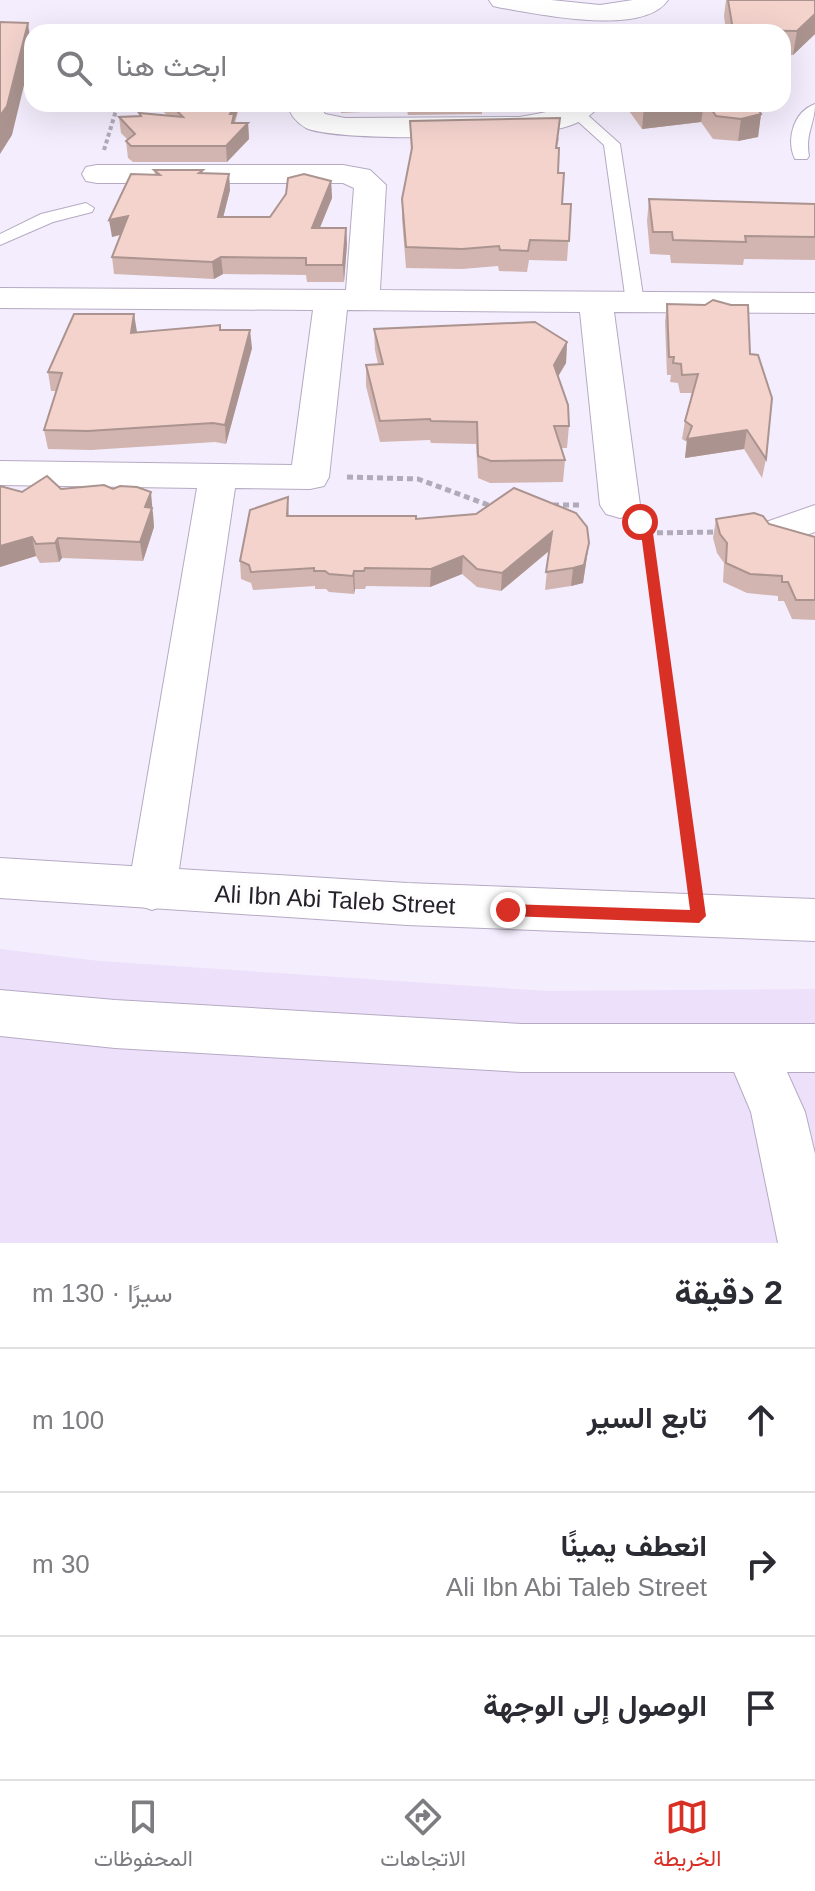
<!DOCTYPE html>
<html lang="ar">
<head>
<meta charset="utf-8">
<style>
	body { margin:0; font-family:Arial,Vazirmatn,sans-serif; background:#f7f7f7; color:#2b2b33; direction:rtl }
	.stop { position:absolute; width:24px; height:24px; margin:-18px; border:6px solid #d93025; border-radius:50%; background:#fff }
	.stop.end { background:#d93025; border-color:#fff; box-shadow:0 2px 8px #0008 }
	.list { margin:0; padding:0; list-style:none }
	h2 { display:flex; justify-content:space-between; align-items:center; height:104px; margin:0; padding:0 32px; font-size:34px }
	h2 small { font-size:26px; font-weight:400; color:#7c7c81 }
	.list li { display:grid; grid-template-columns:52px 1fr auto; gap:24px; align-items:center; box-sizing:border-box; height:144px; padding:0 32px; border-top:2px solid #e1e1e2 }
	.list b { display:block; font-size:30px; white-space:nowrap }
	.list p { margin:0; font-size:26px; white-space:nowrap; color:#7c7c81 }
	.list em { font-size:26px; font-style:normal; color:#7c7c81 }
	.icon { flex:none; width:44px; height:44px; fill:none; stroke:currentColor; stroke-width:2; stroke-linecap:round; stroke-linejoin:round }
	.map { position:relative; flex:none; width:815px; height:1243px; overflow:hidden; direction:ltr }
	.search { position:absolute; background:#fff; box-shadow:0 8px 32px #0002; left:24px; right:24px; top:24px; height:88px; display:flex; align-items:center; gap:20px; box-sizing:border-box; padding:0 28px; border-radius:24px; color:#7c7c81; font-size:30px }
	.sheet { height:536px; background:#fff }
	nav { display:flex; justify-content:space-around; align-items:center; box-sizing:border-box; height:112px; border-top:2px solid #e1e1e2; background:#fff; font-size:22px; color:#7c7c81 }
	nav a { display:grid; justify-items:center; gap:4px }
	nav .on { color:#d93025 }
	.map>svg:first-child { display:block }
	.built { fill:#ece0fa }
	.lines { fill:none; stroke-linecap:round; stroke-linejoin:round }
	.service-casing { stroke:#b6aac3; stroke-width:2 }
	.minor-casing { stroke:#b6aac3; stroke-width:2 }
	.tertiary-casing { stroke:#b6aac3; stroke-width:2 }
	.path-far2 { stroke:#b1aab8; stroke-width:4; stroke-dasharray:4 3; stroke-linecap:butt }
	.path-far1 { stroke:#b1aab8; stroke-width:5; stroke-dasharray:6 4; stroke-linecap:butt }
	.path { stroke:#b1aab8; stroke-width:6; stroke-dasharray:7 5; stroke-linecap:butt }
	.service { fill:#fff; fill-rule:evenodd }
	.minor { fill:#fff; fill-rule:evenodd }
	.tertiary { fill:#fff; fill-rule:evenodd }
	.wall { fill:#d2b5b0 }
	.shaded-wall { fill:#ab9490 }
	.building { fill:#f4d3cd; stroke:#ab9490; stroke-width:2 }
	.route { fill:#d93025 }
	.labels { text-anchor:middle; stroke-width:7; stroke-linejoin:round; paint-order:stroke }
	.street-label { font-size:24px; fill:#25202a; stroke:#fdfdfd }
</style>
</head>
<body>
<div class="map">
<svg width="815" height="1243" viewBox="0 0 815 1243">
	<rect width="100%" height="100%" fill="#f4edfd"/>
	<polygon class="built" points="0,949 99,961 547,991 815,989 815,1243 0,1243"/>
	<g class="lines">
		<g class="service-casing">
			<g id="service">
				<path d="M 815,104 C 815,124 805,133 809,156 L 807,159 L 795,159 C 786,140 793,112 815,104 Z"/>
				<polygon points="577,108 582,110 620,144 644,302 641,306 635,307 626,302 604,145 572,116 572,110"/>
				<polygon points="86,203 94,208 92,212 53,222 0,245 0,234 41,214"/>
			</g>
		</g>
		<g class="minor-casing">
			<g id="minor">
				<path d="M 489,0 L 551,0 L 600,5 L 633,0 L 668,0 C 643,37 540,14 502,8 L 493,6 Z"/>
				<path d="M 288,104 L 318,104 L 325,114 L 345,118 L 519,117 C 549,113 570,104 601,104 C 589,120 572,126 553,130 C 515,138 337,142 306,128 C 297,123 289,114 288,104 Z"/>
				<polygon points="97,165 343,165 370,170 386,185 380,290 815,293 815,313 614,312 640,505 634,514 620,518 606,514 600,505 580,312 347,310 329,477 324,486 310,489 235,488 176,890 169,904 152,910 135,904 128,890 197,488 0,485 0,461 292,465 313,310 0,308 0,288 346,290 354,188 343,183 97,183 86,181 82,174 86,167"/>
				<polygon points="815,505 815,532 780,544 766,540 760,531 766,522"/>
				<polygon points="750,1025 769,1032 805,1112 815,1154 815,1243 778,1243 751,1112 724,1048 731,1032"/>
			</g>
		</g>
		<g class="tertiary-casing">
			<g id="tertiary">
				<polygon points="0,858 407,883 815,899 815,941 407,925 0,898"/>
				<polygon points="0,990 115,1000 522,1024 815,1024 815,1072 522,1072 115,1048 0,1036"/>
			</g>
		</g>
		<polyline class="path-far2" points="104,150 118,104"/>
		<g class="path-far1">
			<polyline points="347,477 418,479 491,506"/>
			<polyline points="553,505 583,505"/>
			<polyline points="644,528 672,719"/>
			<polyline points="647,533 718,532"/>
		</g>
		<polyline class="path" points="671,717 693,878"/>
		<use href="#service" class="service"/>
		<use href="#minor" class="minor"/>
		<use href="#tertiary" class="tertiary"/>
	</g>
	<g class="wall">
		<polygon points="726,0 815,0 815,34 793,55 783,55 783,32 726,32 724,16"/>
		<polygon points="155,104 240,104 235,123 248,123 249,139 227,162 133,162 128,158 126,141 128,140 121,133 119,117 140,116 139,113 167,115"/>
		<polygon points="322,104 482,104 482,114 408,115 407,110 341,113 341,109 325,109"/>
		<polygon points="624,104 760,104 760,106 757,107 761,114 758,137 738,141 713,139 701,122 642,129"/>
		<polygon points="410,121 559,138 557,148 558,173 562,204 571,204 567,261 529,260 527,272 499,271 498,266 462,269 406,268 402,219 402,199 411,154"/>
		<polygon points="154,170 203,170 203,173 229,174 230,190 223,217 270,217 331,181 332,198 320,228 346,228 347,244 344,282 307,282 306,275 223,274 214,279 114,274 112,257 120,235 112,237 155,175"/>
		<polygon points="649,199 815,204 815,260 744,259 743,265 671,263 670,255 650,254 647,221"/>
		<polygon points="667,304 750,354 766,459 762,478 744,449 685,458 687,442 682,439 685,421 692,393 680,393 678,383 670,382 671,375 667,375 665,322"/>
		<polygon points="374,329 567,342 566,363 558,377 569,426 567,448 561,448 565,460 563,482 490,483 478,478 476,444 431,443 430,440 380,442 366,386 366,365 378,364 375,350"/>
		<polygon points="221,330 252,348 226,444 215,442 91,450 48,449 44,430 56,391 51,391 48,372 136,333"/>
		<polygon points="0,486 22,492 61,489 153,512 154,527 143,561 62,558 59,562 40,563 36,556 0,567"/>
		<polygon points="514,488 576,513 587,527 589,543 583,583 571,586 545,590 549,551 501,591 477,587 462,574 430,587 366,586 365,589 355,589 354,594 329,592 326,589 315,589 315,586 253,590 251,583 241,579 240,561 250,510 288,497 289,516 416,516 416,519 476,514"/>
		<polygon points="716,519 769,524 815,537 815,620 792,619 784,601 778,601 778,596 747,593 723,582 724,563 717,553 713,538"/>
	</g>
	<g class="shaded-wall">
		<polygon points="815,14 815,34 793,55 797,31"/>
		<polygon points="28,23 32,52 12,135 0,154 0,116"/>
		<polygon points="234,104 240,104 234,121 235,130 248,123 249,139 227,162 226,146 230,114"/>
		<polygon points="666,104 704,104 701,122 642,129 644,107"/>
		<polygon points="761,114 758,137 738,141 741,119"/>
		<polygon points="229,174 230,190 219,234 218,217"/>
		<polygon points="331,181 332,198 313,244 312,228"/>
		<polygon points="128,216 130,232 112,237 109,220"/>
		<polygon points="346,228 347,244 344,282 343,265"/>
		<polygon points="221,257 223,274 214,279 212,262"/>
		<polygon points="134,314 137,332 131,333"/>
		<polygon points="250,330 252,348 226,444 225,425"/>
		<polygon points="567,342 566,363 552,386 554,365"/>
		<polygon points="747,430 744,449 685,458 687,439"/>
		<polygon points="151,492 154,527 143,561 140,542 145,507"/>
		<polygon points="552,532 550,550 501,591 502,573"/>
		<polygon points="32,537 36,556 0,567 0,546"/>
		<polygon points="58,538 62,558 59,562 55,543"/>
		<polygon points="589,543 583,583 571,586 573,568"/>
		<polygon points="463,556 462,574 430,587 431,569"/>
		<polygon points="354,571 355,589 354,594 353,576"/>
	</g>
	<g class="building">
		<polygon points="728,0 815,0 815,14 797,31 733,30"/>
		<polygon points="0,22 28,23 7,106 0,116"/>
		<polygon points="170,104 234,104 230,114 234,114 232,123 248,123 226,146 131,146 126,141 135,134 119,117 141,116 139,113 183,117"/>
		<polygon points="642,104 666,104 644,107"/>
		<polygon points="708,104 756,104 761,114 741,119 716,116"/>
		<polygon points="560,118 556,148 559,148 558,173 564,173 562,204 571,204 569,241 530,240 528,251 500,250 499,246 462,249 406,247 402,199 412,148 410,121"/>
		<polygon points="154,170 203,170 199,173 229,174 218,217 270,217 286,194 288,178 304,174 331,181 312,228 346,228 343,265 306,265 306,258 221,257 212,262 112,257 128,216 109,220 131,174 160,175"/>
		<polygon points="649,199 815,204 815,237 745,236 746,242 673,240 672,232 653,232"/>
		<polygon points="713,300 731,305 748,305 750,354 758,355 772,398 766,459 747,430 687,439 692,426 685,421 698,374 682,375 681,364 673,363 674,357 669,357 667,304 705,305"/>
		<polygon points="74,314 134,314 131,333 220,325 220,330 250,330 225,425 213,423 88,431 44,430 62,373 48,372"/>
		<polygon points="535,322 567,342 554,365 568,405 569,426 554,426 565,460 491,461 478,456 477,422 431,421 430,419 380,421 366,365 383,364 374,329"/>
		<polygon points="47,476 61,489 104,485 113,489 120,486 137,487 151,492 145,507 152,508 140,542 58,538 55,543 36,544 32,537 0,546 0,486 22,492"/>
		<polygon points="514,488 576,513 587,527 589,543 584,565 573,568 546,572 552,532 502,573 477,569 463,556 431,569 365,568 364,571 354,571 353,576 329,574 325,571 314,571 314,568 251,572 249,565 240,561 250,510 288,497 287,516 416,516 416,519 476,514"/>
		<polygon points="754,513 763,516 769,524 815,537 815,600 796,600 788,582 782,582 782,576 750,574 726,563 727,543 720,534 716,519"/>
	</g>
	<polygon class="route" points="636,519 645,519 653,533 706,916 699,923 508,916 500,910 508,904 690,910 641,533 634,522"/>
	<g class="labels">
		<g class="street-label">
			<text transform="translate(335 900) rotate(3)" y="8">Ali Ibn Abi Taleb Street</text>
		</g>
	</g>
</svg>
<div class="stop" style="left:640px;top:522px"></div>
<div class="stop end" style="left:508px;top:910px"></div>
<div class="search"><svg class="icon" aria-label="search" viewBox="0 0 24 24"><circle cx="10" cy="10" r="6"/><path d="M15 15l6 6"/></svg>ابحث هنا</div>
</div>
<section class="sheet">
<h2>2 دقيقة<small>سيرًا · 130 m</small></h2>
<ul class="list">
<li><svg class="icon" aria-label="ahead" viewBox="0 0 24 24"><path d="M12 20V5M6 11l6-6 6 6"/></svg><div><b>تابع السير</b></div><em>100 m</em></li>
<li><svg class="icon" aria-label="right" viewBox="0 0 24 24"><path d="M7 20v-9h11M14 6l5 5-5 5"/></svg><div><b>انعطف يمينًا</b><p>Ali Ibn Abi Taleb Street</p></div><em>30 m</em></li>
<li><svg class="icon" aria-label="arrive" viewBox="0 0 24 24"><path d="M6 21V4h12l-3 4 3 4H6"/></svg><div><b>الوصول إلى الوجهة</b></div></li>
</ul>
</section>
<nav>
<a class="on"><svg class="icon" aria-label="map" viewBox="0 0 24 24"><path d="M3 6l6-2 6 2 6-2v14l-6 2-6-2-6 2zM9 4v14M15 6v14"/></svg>الخريطة</a>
<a><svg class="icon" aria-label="directions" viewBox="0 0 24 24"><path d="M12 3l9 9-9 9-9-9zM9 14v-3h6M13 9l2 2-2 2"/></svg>الاتجاهات</a>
<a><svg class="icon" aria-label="saved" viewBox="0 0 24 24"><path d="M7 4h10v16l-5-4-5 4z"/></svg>المحفوظات</a>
</nav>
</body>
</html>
